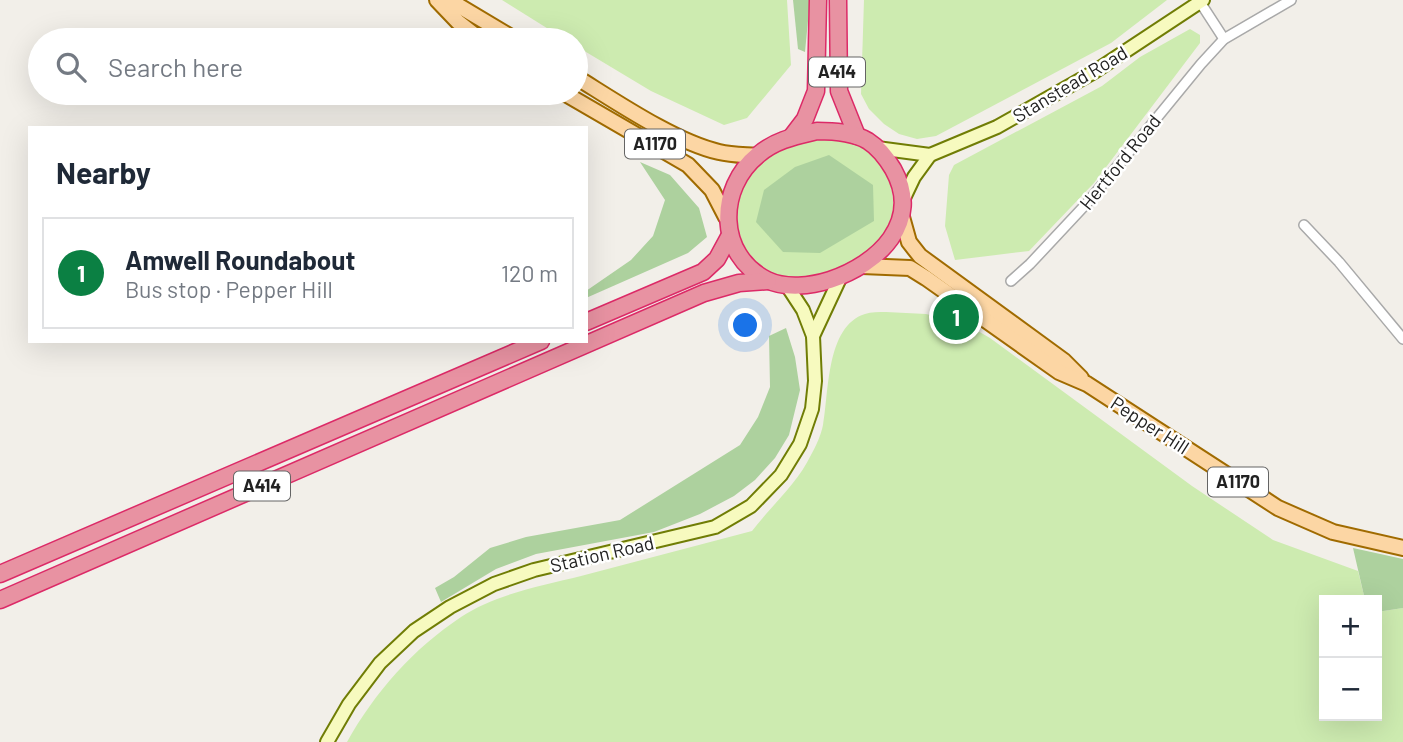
<!DOCTYPE html>
<html lang="en">
<head>
<meta charset="utf-8">
<style>
	body { margin:0; font-family:Barlow,sans-serif; background:#f6f6f7; color:#1f2937 }
	.controls { position:absolute; right:21px; bottom:21px; display:grid; overflow:hidden; border-radius:0px; box-shadow:0 7px 28px #0002 }
	.controls button { width:63px; height:63px; display:grid; place-items:center; padding:0; border:0; border-bottom:2px solid #e0e1e3; background:#fff; color:#1f2937; font:35px sans-serif }
	.you { position:absolute; left:746px; top:326px; width:24px; height:24px; margin:-18px; border:5px solid #fff; border-radius:50%; background:#1a73e8; box-shadow:0 0 0 10px #1a73e833 }
	.badge { display:grid; place-items:center; width:46px; height:46px; border-radius:50%; background:#0b8043; color:#fff; font-size:23px; font-weight:700 }
	.pin { position:absolute; translate:-50% -50%; border:4px solid #fff; box-shadow:0 2px 7px #0006 }
	.list { margin:0; padding:0; list-style:none }
	h2 { display:flex; justify-content:space-between; align-items:center; height:91px; margin:0; padding:0 28px; font-size:30px }
	h2 small { font-size:23px; font-weight:400; color:#747a83 }
	.list li { display:grid; grid-template-columns:46px 1fr auto; gap:21px; align-items:center; box-sizing:border-box; height:112px; margin:0 14px 14px; padding:0 14px; border:2px solid #e0e1e3; border-radius:0px }
	.list b { display:block; font-size:26px; white-space:nowrap }
	.list p { margin:0; font-size:23px; white-space:nowrap; color:#747a83 }
	.list em { font-size:23px; font-style:normal; color:#747a83 }
	.icon { flex:none; width:38px; height:38px; fill:none; stroke:currentColor; stroke-width:2; stroke-linecap:round; stroke-linejoin:round }
	.map { position:relative; flex:none; width:1403px; height:742px; overflow:hidden }
	.search { position:absolute; background:#fff; box-shadow:0 7px 28px #0002; left:28px; top:28px; width:560px; height:77px; display:flex; align-items:center; gap:18px; box-sizing:border-box; padding:0 24px; border-radius:38px; color:#747a83; font-size:26px }
	.panel { position:absolute; background:#fff; box-shadow:0 7px 28px #0002; left:28px; top:126px; width:560px; height:217px; border-radius:0px }
	.map>svg:first-child { display:block }
	.grass { fill:#cdebb0 }
	.forest { fill:#add19e }
	.lines { fill:none; stroke-linecap:round; stroke-linejoin:round }
	.street-casing { stroke:#a9a9a9; stroke-width:12 }
	.secondary-casing { stroke:#707d05; stroke-width:16 }
	.primary-casing { stroke:#a06b00; stroke-width:18 }
	.highway-casing { stroke:#dc2a67; stroke-width:19 }
	.street { stroke:#fff; stroke-width:9 }
	.secondary { stroke:#f7fabf; stroke-width:12 }
	.primary { stroke:#fcd6a4; stroke-width:14 }
	.highway { stroke:#e892a2; stroke-width:16 }
	.labels { text-anchor:middle; stroke-width:5; stroke-linejoin:round; paint-order:stroke }
	.shield { fill:#fff; stroke:#646464; stroke-width:2 }
	.shield-label { font-size:18px; font-weight:bold; fill:#222 }
	.street-label { font-size:19px; fill:#222; stroke:#fff }
</style>
</head>
<body>
<div class="map">
<svg width="1403" height="742" viewBox="0 0 1403 742">
	<rect width="100%" height="100%" fill="#f2efe9"/>
	<g class="grass">
		<polygon points="502,0 787,0 791,65 747,118 724,125 651,91 576,46 576,40 566,40"/>
		<polygon points="864,0 1167,0 1111,43 936,136 917,139 899,134 884,124 869,109 861,94"/>
		<polygon points="1190,29 1200,35 1200,43 1094,183 1029,251 955,260 945,226 949,175 954,165 1102,86 1140,57"/>
		<path d="M 816,137 C 826,138 838,137 848,139 C 889,151 907,207 881,240 C 858,269 804,290 770,272 C 724,247 726,185 766,156 C 780,145 799,142 816,137 Z"/>
		<path d="M 886,312 L 926,314 L 964,323 L 990,338 L 1192,486 L 1273,540 L 1358,571 L 1365,600 L 1324,600 L 1324,716 L 1377,716 L 1377,612 L 1403,608 L 1403,742 L 347,742 C 375,692 413,649 461,617 C 496,594 541,586 581,576 C 638,561 695,546 752,531 C 771,506 797,484 811,455 C 816,446 821,435 823,425 C 829,393 826,326 865,314 C 871,312 879,312 886,312 Z"/>
	</g>
	<g class="forest">
		<polygon points="793,0 810,0 805,52 798,49"/>
		<polygon points="829,155 873,185 874,221 820,253 783,252 756,222 764,190 795,167"/>
		<polygon points="640,162 670,175 699,208 707,237 688,253 586,298 586,291 631,260 653,236 665,200"/>
		<polygon points="786,328 795,357 800,390 789,435 775,458 755,480 734,496 700,514 654,532 536,554 496,569 441,602 435,588 454,577 490,548 526,537 620,520 740,445 758,417 770,387 769,336"/>
		<polygon points="1353,548 1403,559 1403,608 1377,612 1377,600 1365,600"/>
	</g>
	<g class="lines">
		<g class="street-casing">
			<g id="street">
				<polyline points="1200,2 1224,39"/>
				<polyline points="1304,225 1339,262 1403,339"/>
				<polyline points="1011,281 1030,264 1088,202 1201,64 1224,39 1291,0"/>
			</g>
		</g>
		<g class="secondary-casing">
			<g id="secondary">
				<polyline points="877,148 930,155 997,127 1094,72 1203,0"/>
				<polyline points="904,198 914,177 930,155"/>
				<polyline points="813,336 841,276"/>
				<polyline points="327,742 349,704 380,663 414,631 450,607 494,584 534,570 715,527 751,506 781,475 800,444 812,409 815,381 813,336 803,310 786,284"/>
			</g>
		</g>
		<g class="primary-casing">
			<g id="primary">
				<polyline points="437,0 458,22 481,40"/>
				<polyline points="449,0 516,40"/>
				<path d="M 576,77 C 615,101 675,142 719,152 C 731,155 744,155 756,156"/>
				<polyline points="564,93 688,165 712,190 726,217"/>
				<polyline points="902,217 909,242 920,256 1064,361 1081,378"/>
				<polyline points="862,266 910,268 926,278 1059,372 1087,384 1278,508 1333,532 1403,548"/>
			</g>
		</g>
		<g class="highway-casing">
			<g id="highway">
				<polyline points="838,0 839,91 857,136"/>
				<path d="M 817,131 C 834,131 853,132 868,141 C 879,148 887,159 893,169 C 923,222 878,264 830,280 C 811,286 786,289 767,280 C 717,255 717,188 758,155 C 775,140 796,136 817,131 Z"/>
				<polyline points="792,136 805,119 816,91 818,0"/>
				<polyline points="586,322 703,272 717,259 730,235"/>
				<polyline points="0,574 541,341"/>
				<polyline points="0,600 704,293 739,283 768,281"/>
			</g>
		</g>
		<use href="#street" class="street"/>
		<use href="#secondary" class="secondary"/>
		<use href="#primary" class="primary"/>
		<use href="#highway" class="highway"/>
	</g>
	<g class="labels">
		<g class="shield">
			<rect x="809" y="57.5" width="56" height="29" rx="5"/>
			<rect x="625" y="129.5" width="60" height="29" rx="5"/>
			<rect x="1208" y="467.5" width="60" height="29" rx="5"/>
			<rect x="234" y="471.5" width="56" height="29" rx="5"/>
		</g>
		<g class="shield-label">
			<text x="837" y="78">A414</text>
			<text x="655" y="150">A1170</text>
			<text x="1238" y="488">A1170</text>
			<text x="262" y="492">A414</text>
		</g>
		<g class="street-label">
			<text transform="translate(1070 84) rotate(-31)" y="7">Stanstead Road</text>
			<text transform="translate(1120 162) rotate(-51)" y="7">Hertford Road</text>
			<text transform="translate(1150 425) rotate(33)" y="7">Pepper Hill</text>
			<text transform="translate(602 554) rotate(-13)" y="7">Station Road</text>
		</g>
	</g>
</svg>
<div class="controls">
<button>+</button>
<button>−</button>
</div>
<div class="you"></div>
<div class="pin badge" style="left:956px;top:317px">1</div>
<div class="search"><svg class="icon" aria-label="search" viewBox="0 0 24 24"><circle cx="10" cy="10" r="6"/><path d="M15 15l6 6"/></svg>Search here</div>
<section class="panel">
<h2>Nearby<small></small></h2>
<ul class="list">
<li><span class="badge">1</span><div><b>Amwell Roundabout</b><p>Bus stop · Pepper Hill</p></div><em>120 m</em></li>
</ul>
</section>
</div>
</body>
</html>
